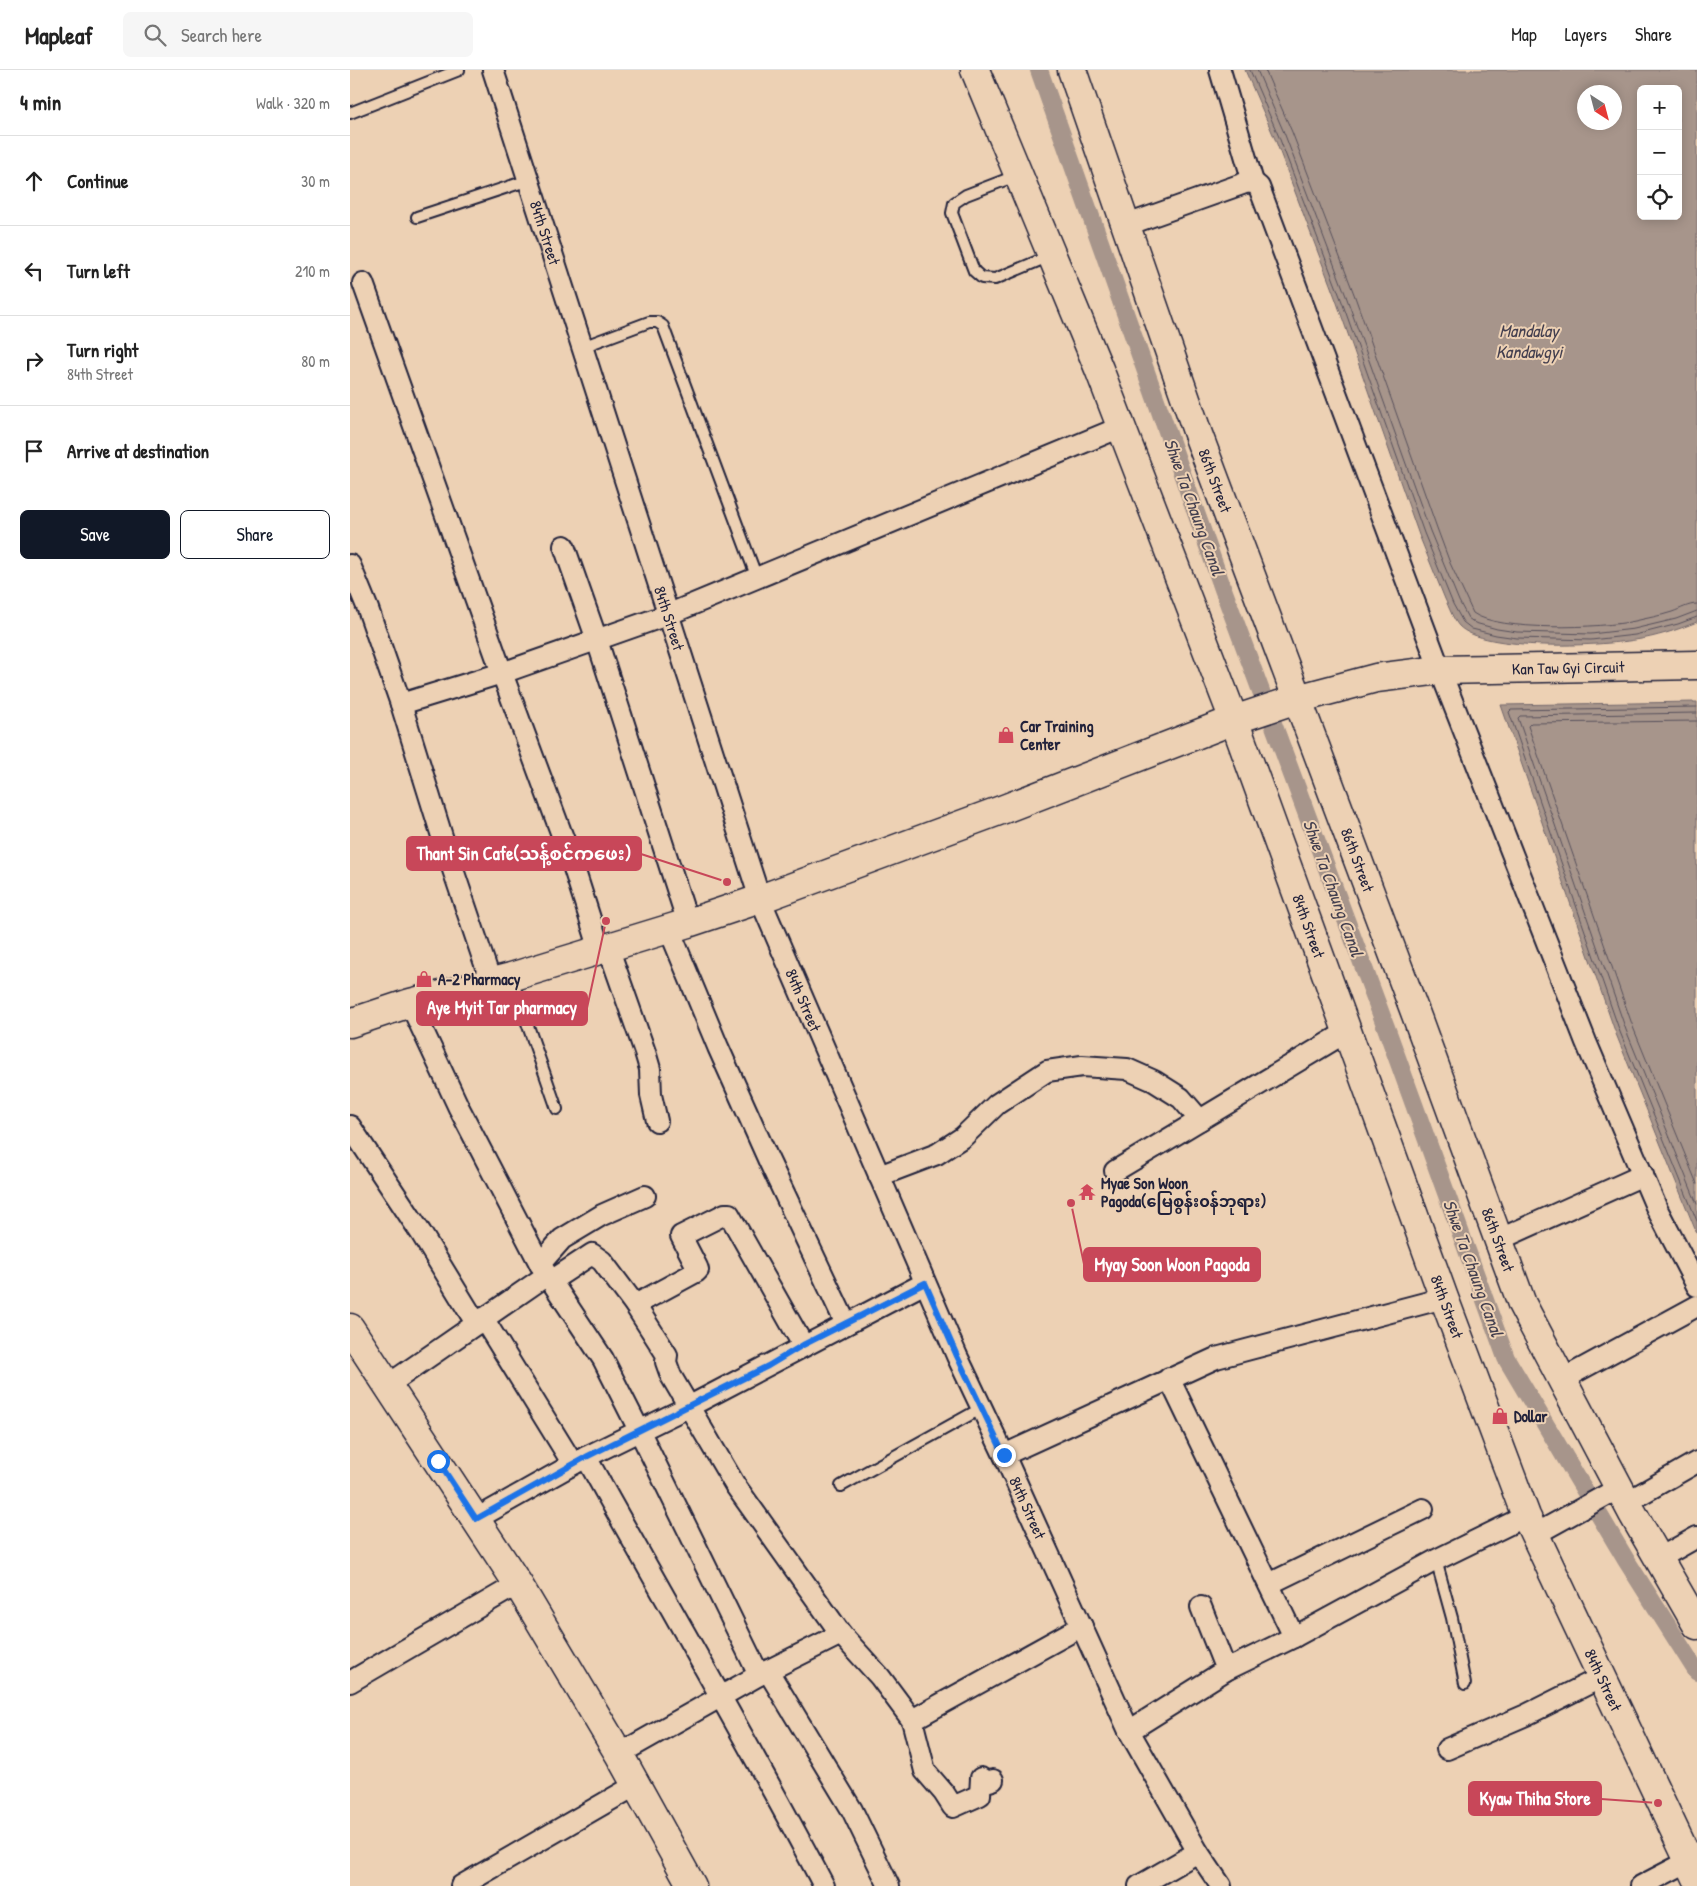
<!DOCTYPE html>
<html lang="en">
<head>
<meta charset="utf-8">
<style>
	body { margin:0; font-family:"Patrick Hand","Noto Sans Myanmar",sans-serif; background:#f6f6f6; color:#222 }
	.controls { position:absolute; right:15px; top:15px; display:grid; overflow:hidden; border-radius:8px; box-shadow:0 2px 12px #0003 }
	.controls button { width:45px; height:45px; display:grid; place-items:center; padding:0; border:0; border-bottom:1px solid #e0e0e0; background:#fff; color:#222; font:25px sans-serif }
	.compass { position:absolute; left:1227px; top:15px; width:45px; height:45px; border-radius:50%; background:#fff; box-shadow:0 2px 12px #0003; rotate:144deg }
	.stop { position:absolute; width:15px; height:15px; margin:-11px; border:4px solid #1a73e8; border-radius:50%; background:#fff }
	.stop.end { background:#1a73e8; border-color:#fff; box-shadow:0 1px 5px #0008 }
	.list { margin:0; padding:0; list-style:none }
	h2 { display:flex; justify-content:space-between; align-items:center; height:65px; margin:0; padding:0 20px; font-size:21px }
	h2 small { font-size:16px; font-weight:400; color:#767676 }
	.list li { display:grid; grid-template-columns:32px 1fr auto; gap:15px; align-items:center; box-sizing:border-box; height:90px; padding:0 20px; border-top:1px solid #e0e0e0 }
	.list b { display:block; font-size:19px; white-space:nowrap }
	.list p { margin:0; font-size:16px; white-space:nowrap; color:#767676 }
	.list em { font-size:16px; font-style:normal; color:#767676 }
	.actions { display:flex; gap:10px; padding:15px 20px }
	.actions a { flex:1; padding:11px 0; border:1px solid #111827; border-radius:8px; text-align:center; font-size:18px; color:#111827 }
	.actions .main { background:#111827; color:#fff }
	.icon { flex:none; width:28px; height:28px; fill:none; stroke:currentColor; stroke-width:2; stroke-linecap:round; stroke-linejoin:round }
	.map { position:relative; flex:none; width:1347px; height:1816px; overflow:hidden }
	header { display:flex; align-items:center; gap:30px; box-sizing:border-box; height:70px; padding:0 25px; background:#fff; border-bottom:1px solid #e0e0e0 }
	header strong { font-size:24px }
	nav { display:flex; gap:28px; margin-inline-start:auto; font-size:18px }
	.search { width:350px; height:45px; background:#f6f6f6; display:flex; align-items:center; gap:12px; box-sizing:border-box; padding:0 18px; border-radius:8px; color:#767676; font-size:19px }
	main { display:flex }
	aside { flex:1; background:#fff }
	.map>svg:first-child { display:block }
	.water { fill:#a7958b; stroke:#72676b; fill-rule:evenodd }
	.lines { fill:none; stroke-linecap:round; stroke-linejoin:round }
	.shore { stroke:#57505b; stroke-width:1 }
	.canal { stroke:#a7958b; stroke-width:18 }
	.lane-casing { stroke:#22223b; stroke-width:14 }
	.street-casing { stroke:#22223b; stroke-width:24 }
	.secondary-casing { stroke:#22223b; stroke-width:31 }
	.primary-casing { stroke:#22223b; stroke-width:31 }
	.lane { stroke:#edd1b4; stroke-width:10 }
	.street { stroke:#edd1b4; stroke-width:20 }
	.secondary { stroke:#edd1b4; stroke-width:28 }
	.primary { stroke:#edd1b4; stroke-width:28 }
	.route { stroke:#1a73e8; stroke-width:6 }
	.labels { text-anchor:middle; stroke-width:4; stroke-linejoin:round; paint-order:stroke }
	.street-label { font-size:16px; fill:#22223b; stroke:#edd1b4 }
	.poi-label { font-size:16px; font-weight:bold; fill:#22223b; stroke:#edd1b4; text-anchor:start }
	.water-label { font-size:18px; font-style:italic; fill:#433f4f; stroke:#edd1b4 }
	.leader { fill:none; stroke:#c84759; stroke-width:2 }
	.callout-dot { fill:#c84759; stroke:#edd1b4; stroke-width:2 }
	.callout { fill:#c84759; stroke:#c84759; stroke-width:2 }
	.callout-label { font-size:18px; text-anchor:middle; font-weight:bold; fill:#fff }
</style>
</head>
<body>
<header>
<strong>Mapleaf</strong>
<div class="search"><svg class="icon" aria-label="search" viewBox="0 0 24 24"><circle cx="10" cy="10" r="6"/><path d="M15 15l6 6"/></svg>Search here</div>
<nav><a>Map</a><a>Layers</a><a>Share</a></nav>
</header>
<main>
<aside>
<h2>4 min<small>Walk · 320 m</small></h2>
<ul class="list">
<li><svg class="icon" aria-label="ahead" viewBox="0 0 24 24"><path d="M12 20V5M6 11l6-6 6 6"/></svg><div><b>Continue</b></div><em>30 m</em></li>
<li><svg class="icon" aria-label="left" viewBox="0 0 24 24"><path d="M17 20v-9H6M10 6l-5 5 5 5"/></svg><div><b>Turn left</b></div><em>210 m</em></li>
<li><svg class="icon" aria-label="right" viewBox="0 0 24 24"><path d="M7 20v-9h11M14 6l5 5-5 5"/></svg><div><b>Turn right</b><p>84th Street</p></div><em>80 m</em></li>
<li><svg class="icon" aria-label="arrive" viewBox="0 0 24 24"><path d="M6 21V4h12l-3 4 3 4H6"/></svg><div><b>Arrive at destination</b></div></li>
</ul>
<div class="actions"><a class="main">Save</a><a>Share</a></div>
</aside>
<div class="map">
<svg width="1347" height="1816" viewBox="0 0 1347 1816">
	<rect width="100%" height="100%" fill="#edd1b4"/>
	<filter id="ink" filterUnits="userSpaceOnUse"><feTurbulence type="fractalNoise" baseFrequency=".02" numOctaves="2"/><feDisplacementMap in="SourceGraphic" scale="10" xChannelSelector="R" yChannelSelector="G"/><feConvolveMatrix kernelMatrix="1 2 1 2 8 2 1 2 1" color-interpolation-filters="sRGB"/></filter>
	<g filter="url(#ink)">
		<g class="water">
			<path d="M 895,0 L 1347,0 L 1347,552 C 1327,560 1306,567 1285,570 C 1250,576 1134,582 1109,556 C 1103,549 1099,537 1095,529 C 1086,508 1078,486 1069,465 L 986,230 L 925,69 ZM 1291,19 L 1328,19 L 1328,146 L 1291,146 ZM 1234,22 L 1264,22 L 1264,52 L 1234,52 Z"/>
			<polygon points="1347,632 1347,1164 1266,964 1151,635"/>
		</g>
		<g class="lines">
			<g class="shore">
				<polyline points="900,0 929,67 991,229 1074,463 1103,534 1113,552 1122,559 1146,565 1167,568 1241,570 1285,565 1328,554 1347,547"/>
				<polyline points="907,0 935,65 996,226 1080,461 1109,531 1118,548 1125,553 1147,559 1167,562 1241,564 1284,559 1326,549 1347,541"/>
				<path d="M 915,0 L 942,62 L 1004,224 L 1087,458 L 1100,493 L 1123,543 C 1148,562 1253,558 1285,551 C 1297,548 1310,546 1322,542 C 1331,539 1338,534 1347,534"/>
				<polyline points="1347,637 1161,640 1159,642 1270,962 1347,1151"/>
				<polyline points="1347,643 1170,646 1168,648 1276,960 1347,1134"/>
				<polyline points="1347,651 1181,653 1178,656 1283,957 1347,1114"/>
			</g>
			<polyline class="canal" points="689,0 873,519 1037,960 1156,1288 1276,1490 1347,1602"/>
			<g class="lane-casing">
				<g id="lane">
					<polyline points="0,43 109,0"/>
					<polyline points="668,105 616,125 604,133 602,143 624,201 632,208 645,209 700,186"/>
					<polyline points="67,147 179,110"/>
					<polyline points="232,277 299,252 307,252 313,256 407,508"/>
					<polyline points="161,907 207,1039"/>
					<polyline points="491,1416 632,1338"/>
					<polyline points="1086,1490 1102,1548 1115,1614"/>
				</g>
			</g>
			<g class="street-casing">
				<g id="street">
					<path id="s1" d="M 143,0 L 410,829 L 607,1286 L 654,1385 L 779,1661 L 848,1782 L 871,1816"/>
					<polyline points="870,0 903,112"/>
					<polyline points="774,156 895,113 903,112 909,117 1090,600 1236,972 1307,1139 1347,1216"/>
					<polyline points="13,213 152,603 222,792 250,880"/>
					<polyline points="214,476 247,570 338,853"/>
					<polyline points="0,495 18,539 51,634 95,776 141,912"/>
					<polyline points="51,634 152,603 317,545 771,357"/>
					<polyline points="319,859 368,977 419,1091 496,1254"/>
					<polyline points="258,877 295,982 300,999 301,1025 307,1051"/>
					<polyline points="60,933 109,1038 190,1194 253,1289 289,1360 409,1605"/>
					<polyline points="0,1056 71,1163 126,1253"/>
					<polyline points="765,1101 998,961"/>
					<polyline points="529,1106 587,1084 613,1067 647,1034 697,1001 732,996 777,999 804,1011 831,1028 850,1050"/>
					<polyline points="1148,1170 1293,1105"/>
					<polyline points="190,1194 212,1169 252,1145 295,1126"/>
					<polyline points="201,1211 242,1184 252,1191 285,1235 317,1285 316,1292 321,1306 385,1415 491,1564"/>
					<polyline points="285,1235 346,1202 348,1200 347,1197 331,1166 375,1144 379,1144 453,1275"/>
					<polyline points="133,1248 223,1394"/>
					<polyline points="819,1308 944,1567"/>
					<polyline points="1211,1310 1347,1236"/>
					<polyline points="38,1315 197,1205"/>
					<polyline points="654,1385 866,1288 1094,1228"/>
					<path d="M 236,1387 C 315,1530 398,1671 474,1816"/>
					<polyline points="1277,1432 1347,1392"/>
					<polyline points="126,1449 236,1387 340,1336 575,1213"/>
					<polyline points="1184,1465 1269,1418"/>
					<polyline points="1308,1489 1347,1467"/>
					<polyline points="919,1514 1073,1439"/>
					<polyline points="851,1537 876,1600"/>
					<polyline points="418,1601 502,1740 539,1816"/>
					<polyline points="0,1612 168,1514"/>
					<polyline points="562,1650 575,1701 594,1723 603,1737 630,1725 631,1708 636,1712 643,1710"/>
					<polyline points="779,1661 876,1600 944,1567 1086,1490 1176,1446"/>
					<polyline points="1097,1679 1176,1645 1252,1607"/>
					<polyline points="269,1684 409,1605 491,1564 530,1607 562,1650 732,1556"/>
					<polyline points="111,1816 286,1715"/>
					<polyline points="789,1816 848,1782"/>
					<polyline points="1291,1816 1339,1791"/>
				</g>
			</g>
			<g class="secondary-casing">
				<g id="secondary">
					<path id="s2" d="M 722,0 L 849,367 L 1068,950 L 1172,1234 L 1283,1444 L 1347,1555"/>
					<path id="s3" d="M 0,953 L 60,933 L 161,907 L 338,853 L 410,829 L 654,739 L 884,650 L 947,629 L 1026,608 L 1090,600 L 1347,595"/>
					<polyline points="0,1258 168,1514 269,1684 342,1816"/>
				</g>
			</g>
			<g class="primary-casing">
				<g id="primary">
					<path id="s4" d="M 625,0 L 749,299 L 884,650 L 1094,1228 L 1176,1446 L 1347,1808"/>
				</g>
			</g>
			<use href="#lane" class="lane"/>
			<use href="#street" class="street"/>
			<use href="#secondary" class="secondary"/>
			<use href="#primary" class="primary"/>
		</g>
	</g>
	<g class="lines" filter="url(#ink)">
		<polyline class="route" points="88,1391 126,1449 236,1387 418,1296 453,1275 575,1213 607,1286 654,1385"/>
	</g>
	<defs>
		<g id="shop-bare" transform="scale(1.35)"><path d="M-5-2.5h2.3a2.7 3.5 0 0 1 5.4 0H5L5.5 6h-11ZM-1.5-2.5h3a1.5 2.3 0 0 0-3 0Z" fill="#d1495b" stroke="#edd1b4" stroke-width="2.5" paint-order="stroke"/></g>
		<g id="temple-bare" transform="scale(1.35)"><path d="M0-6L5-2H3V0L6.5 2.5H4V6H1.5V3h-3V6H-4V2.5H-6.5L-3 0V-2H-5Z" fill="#d1495b" stroke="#edd1b4" stroke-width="2.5" paint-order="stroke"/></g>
	</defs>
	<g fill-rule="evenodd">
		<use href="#shop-bare" x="656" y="665"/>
		<use href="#shop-bare" x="74" y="909"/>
		<use href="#temple-bare" x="737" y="1122"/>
		<use href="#shop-bare" x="1150" y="1346"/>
	</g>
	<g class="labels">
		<g class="street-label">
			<text dy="6" stroke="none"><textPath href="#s1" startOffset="171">84th Street</textPath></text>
			<text dy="6" stroke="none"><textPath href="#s2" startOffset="435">86th Street</textPath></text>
			<text dy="6" stroke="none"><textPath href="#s1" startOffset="576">84th Street</textPath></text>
			<text dy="6" stroke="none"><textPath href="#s3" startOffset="1276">Kan Taw Gyi Circuit</textPath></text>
			<text dy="6" stroke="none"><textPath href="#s2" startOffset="840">86th Street</textPath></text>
			<text dy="6" stroke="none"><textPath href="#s4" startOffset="919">84th Street</textPath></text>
			<text dy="6" stroke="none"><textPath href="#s1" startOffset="981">84th Street</textPath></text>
			<text dy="6" stroke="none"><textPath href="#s2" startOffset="1245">86th Street</textPath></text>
			<text dy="6" stroke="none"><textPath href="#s4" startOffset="1324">84th Street</textPath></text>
			<text dy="6" stroke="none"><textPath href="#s1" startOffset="1536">84th Street</textPath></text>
			<text dy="6" stroke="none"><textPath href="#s4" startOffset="1729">84th Street</textPath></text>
		</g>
		<g class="poi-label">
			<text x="670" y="662">Car Training<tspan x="670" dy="18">Center</tspan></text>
			<text x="88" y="915">A-2 Pharmacy</text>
			<text x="751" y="1119">Myae Son Woon<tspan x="751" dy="18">Pagoda(မြေစွန်း၀န်ဘုရား)</tspan></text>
			<text x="1164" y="1352">Dollar</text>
		</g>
		<g class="water-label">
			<text x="1179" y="267">Mandalay<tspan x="1179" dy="21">Kandawgyi</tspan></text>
			<text transform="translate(844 437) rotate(70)" y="6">Shwe Ta Chaung Canal</text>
			<text transform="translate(983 818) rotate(70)" y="6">Shwe Ta Chaung Canal</text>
			<text transform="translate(1123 1198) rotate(70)" y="6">Shwe Ta Chaung Canal</text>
		</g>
	</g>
	<path class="leader" d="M377 812L291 784M256 851L237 938M721 1133L734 1194M1308 1733L1251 1729"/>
	<g class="callout-dot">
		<circle cx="377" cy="812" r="5"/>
		<circle cx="256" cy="851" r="5"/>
		<circle cx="721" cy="1133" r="5"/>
		<circle cx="1308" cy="1733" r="5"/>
	</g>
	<g class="callout">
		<rect x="57" y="767" width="234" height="33" rx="5"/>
		<rect x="67" y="922" width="170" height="33" rx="5"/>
		<rect x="734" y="1178" width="176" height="33" rx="5"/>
		<rect x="1119" y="1712" width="132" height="33" rx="5"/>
	</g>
	<g class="callout-label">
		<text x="174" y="790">Thant Sin Cafe(သန့်စင်ကဖေး)</text>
		<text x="152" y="944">Aye Myit Tar pharmacy</text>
		<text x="822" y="1201">Myay Soon Woon Pagoda</text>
		<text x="1185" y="1735">Kyaw Thiha Store</text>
	</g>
</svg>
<div class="controls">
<button>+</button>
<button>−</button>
<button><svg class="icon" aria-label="locate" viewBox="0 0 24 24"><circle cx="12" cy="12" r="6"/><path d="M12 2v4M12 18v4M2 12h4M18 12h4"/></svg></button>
</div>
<svg class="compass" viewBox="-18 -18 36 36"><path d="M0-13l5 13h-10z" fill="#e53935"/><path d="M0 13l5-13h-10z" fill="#767676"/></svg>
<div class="stop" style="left:88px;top:1391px"></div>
<div class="stop end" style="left:654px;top:1385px"></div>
</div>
</main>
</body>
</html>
